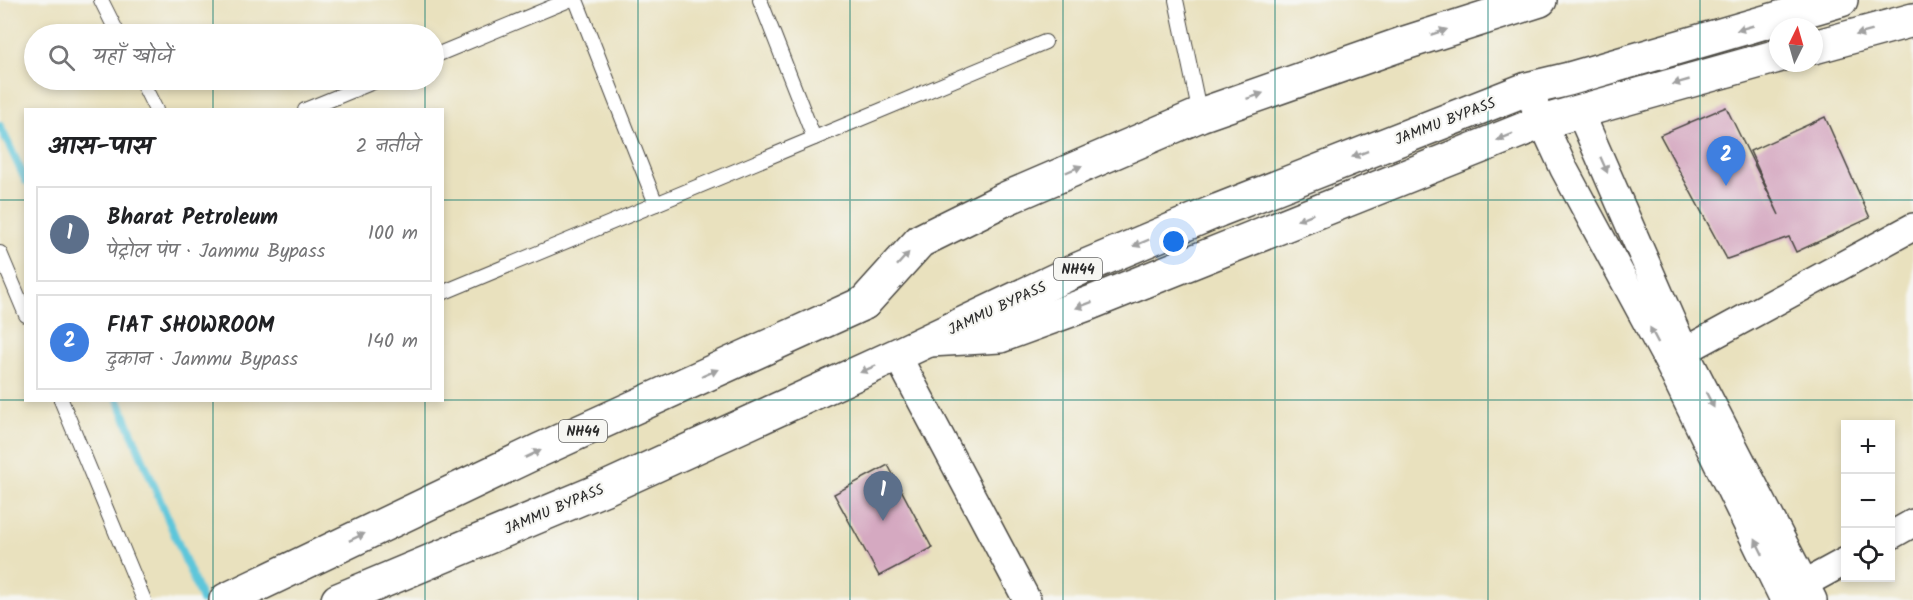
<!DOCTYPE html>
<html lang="hi">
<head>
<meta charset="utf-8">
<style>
	body { margin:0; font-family:Kalam,"Playpen Sans Deva",sans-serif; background:#f2f2f2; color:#202124 }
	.controls { position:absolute; right:18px; bottom:18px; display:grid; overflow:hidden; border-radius:0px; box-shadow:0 3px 9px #0003 }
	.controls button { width:54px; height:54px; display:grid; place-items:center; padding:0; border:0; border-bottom:2px solid #e0e0e0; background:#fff; color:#202124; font:30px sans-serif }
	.compass { position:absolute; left:1769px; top:18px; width:54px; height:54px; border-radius:50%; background:#fff; box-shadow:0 3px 9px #0003; rotate:5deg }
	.you { position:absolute; left:1174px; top:242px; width:21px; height:21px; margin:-15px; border:4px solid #fff; border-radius:50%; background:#1a73e8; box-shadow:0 0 0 9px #1a73e833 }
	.badge { display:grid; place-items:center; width:39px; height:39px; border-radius:50%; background:#b5179e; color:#fff; font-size:20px; font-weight:700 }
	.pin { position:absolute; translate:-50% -50px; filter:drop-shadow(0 2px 3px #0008) }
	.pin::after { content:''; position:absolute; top:32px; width:21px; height:18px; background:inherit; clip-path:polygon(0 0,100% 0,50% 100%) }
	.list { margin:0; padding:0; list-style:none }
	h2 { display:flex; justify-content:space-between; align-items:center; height:78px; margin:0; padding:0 24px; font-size:26px }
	h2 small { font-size:20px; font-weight:400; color:#757577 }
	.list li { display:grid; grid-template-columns:39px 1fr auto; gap:18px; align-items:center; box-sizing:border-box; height:96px; margin:0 12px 12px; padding:0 12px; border:2px solid #e0e0e0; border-radius:0px }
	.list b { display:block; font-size:22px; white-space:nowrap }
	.list p { margin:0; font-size:20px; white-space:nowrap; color:#757577 }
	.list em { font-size:20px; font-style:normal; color:#757577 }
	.icon { flex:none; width:33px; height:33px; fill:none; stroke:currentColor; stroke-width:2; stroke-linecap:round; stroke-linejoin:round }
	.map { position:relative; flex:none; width:1913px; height:600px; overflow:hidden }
	.search { position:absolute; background:#fff; box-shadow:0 3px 9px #0003; left:24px; top:24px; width:420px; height:66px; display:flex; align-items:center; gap:15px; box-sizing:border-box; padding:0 21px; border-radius:33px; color:#757577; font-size:22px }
	.panel { position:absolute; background:#fff; box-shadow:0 3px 9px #0003; left:24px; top:108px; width:420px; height:294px; border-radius:0px }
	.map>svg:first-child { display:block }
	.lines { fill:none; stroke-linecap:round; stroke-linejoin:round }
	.stream { stroke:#5dc6da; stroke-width:8 }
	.building { fill:#d5a9c1 }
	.service-casing { stroke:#484641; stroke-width:16 }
	.minor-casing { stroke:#484641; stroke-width:30 }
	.tertiary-casing { stroke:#484641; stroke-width:36 }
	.trunk-casing { stroke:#484641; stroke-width:36 }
	.service { stroke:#fff; stroke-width:14 }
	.minor { stroke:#fff; stroke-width:27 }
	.tertiary { stroke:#fff; stroke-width:33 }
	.trunk { stroke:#fff; stroke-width:33 }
	.oneway { fill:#a0a0a0 }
	.grid { fill:none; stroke:#0f766e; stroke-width:1.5; stroke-opacity:0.55 }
	.labels { text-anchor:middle; stroke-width:4.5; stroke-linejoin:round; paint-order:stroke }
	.shield { fill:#f6f6f2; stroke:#686867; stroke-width:1.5 }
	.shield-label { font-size:14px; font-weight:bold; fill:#2b2b2b }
	.street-label { font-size:15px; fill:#2b2b2b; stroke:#f6f6f2 }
</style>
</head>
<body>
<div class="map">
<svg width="1913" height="600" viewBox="0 0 1913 600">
	<rect width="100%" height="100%" fill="#f6f6f2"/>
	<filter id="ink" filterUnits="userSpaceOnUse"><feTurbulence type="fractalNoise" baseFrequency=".0167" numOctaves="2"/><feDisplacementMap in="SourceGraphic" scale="12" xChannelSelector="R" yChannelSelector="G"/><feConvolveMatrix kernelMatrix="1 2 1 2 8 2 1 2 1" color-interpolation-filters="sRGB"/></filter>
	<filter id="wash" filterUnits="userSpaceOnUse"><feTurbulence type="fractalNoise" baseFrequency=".008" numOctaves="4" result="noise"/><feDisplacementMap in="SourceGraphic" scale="24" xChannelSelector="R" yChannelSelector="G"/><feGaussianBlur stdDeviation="1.35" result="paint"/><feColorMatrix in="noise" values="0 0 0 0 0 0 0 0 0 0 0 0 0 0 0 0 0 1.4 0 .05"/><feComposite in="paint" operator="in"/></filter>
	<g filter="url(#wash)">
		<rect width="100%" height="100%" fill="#e9e1be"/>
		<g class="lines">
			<g class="stream">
				<polyline points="0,126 26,181"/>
				<polyline points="118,400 202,600"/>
			</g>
		</g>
		<g id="blocks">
			<g class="building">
				<polygon points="1726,107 1779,215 1750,151 1825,117 1870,218 1796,252 1789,237 1727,259 1660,135"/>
				<polygon points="888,465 932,548 879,576 834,494"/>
			</g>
		</g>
	</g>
	<g filter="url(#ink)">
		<use href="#blocks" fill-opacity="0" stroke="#484641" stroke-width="1.5"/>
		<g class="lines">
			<g class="service-casing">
				<g id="service">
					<polyline points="101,0 118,34"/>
					<polyline points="576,0 656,204"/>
					<polyline points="760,0 814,138"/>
					<polyline points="1176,0 1200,115"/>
					<polyline points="434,56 569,0"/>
					<polyline points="141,80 156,110"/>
					<polyline points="305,110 378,80"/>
					<polyline points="0,253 26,315"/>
					<polyline points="442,293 1045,42"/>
					<polyline points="61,400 144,600"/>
				</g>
			</g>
			<g class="minor-casing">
				<g id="minor">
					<polyline points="1527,89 1564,169 1667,360 1784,600"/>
					<polyline points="1580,112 1685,352 1813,600"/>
					<polyline points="897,355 1027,600"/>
					<polyline points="1668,360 1913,227"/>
					<polyline points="1890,536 1913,523"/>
					<polyline points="1789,592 1846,561"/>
				</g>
			</g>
			<g class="tertiary-casing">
				<g id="tertiary">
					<polyline points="1814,47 1913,20"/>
					<polyline points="864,303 920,241 1005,199 1200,115 1402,44 1540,0"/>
					<polyline points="930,340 1000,336 1090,303 1542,122 1778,56"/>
				</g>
			</g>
			<g class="trunk-casing">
				<g id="trunk">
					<polyline points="226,600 540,450 864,303"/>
					<polyline points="338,600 608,487 897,355 1081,268 1219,210 1527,89 1569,79 1841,0"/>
				</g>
			</g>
			<use href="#service" class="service"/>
			<use href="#minor" class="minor"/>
			<use href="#tertiary" class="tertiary"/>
			<use href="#trunk" class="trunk"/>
		</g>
		<defs><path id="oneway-solid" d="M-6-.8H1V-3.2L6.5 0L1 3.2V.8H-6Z" transform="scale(1.5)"/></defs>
		<g class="oneway">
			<use href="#oneway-solid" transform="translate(1745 28) rotate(164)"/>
			<use href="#oneway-solid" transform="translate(1439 32) rotate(-18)"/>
			<use href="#oneway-solid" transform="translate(1864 33) rotate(165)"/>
			<use href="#oneway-solid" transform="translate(1681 82) rotate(164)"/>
			<use href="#oneway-solid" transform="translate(1255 96) rotate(-19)"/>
			<use href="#oneway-solid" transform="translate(1505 137) rotate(158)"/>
			<use href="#oneway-solid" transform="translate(1360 154) rotate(159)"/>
			<use href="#oneway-solid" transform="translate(1604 165) rotate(66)"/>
			<use href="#oneway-solid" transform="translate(1074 169) rotate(-23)"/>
			<use href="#oneway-solid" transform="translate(1305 217) rotate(158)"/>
			<use href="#oneway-solid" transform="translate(1141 243) rotate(157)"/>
			<use href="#oneway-solid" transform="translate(903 259) rotate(-48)"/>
			<use href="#oneway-solid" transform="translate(1084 305) rotate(159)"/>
			<use href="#oneway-solid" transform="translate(1654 335) rotate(-118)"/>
			<use href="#oneway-solid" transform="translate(868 369) rotate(156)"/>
			<use href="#oneway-solid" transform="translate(710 373) rotate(-24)"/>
			<use href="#oneway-solid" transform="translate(1710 400) rotate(63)"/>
			<use href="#oneway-solid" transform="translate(533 454) rotate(-25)"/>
			<use href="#oneway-solid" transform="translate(357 537) rotate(-25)"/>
			<use href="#oneway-solid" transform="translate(1759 547) rotate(-116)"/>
		</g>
	</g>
	<path class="grid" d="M 213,0 L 213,34M 425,0 L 425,34M 638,0 L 638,600M 850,0 L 850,600M 1063,0 L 1063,600M 1275,0 L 1275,600M 1488,0 L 1488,600M 1700,0 L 1700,600M 213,80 L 213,110M 425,80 L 425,110M 0,200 L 26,200M 442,200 L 1913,200M 0,400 L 26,400M 213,400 L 213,600M 425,400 L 425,600M 442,400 L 1913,400"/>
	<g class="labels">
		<g class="shield">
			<rect x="1054" y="258" width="48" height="22" rx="4.5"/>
			<rect x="559" y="420" width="48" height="22" rx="4.5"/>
		</g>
		<g class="shield-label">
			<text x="1078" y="274">NH44</text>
			<text x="583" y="436">NH44</text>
		</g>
		<g class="street-label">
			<text transform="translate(1445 121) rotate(-21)" y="5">JAMMU BYPASS</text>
			<text transform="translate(997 308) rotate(-25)" y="5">JAMMU BYPASS</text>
			<text transform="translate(554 509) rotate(-23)" y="5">JAMMU BYPASS</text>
		</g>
	</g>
</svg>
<div class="controls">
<button>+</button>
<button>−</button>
<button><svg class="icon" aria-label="locate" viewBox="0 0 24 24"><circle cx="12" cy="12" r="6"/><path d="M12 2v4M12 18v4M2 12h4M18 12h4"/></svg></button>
</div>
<svg class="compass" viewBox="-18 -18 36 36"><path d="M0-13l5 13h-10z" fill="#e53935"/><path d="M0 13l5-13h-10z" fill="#757577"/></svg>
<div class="you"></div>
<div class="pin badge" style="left:883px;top:521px;background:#5c6f8a">1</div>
<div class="pin badge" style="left:1726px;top:186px;background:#3f7fe0">2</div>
<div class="search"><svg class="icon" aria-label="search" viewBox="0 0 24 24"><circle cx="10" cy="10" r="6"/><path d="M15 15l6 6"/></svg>यहाँ खोजें</div>
<section class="panel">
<h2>आस-पास<small>2 नतीजे</small></h2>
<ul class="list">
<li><span class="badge" style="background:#5c6f8a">1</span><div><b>Bharat Petroleum</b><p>पेट्रोल पंप · Jammu Bypass</p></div><em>100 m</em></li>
<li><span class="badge" style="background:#3f7fe0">2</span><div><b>FIAT SHOWROOM</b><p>दुकान · Jammu Bypass</p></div><em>140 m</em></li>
</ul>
</section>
</div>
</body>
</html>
